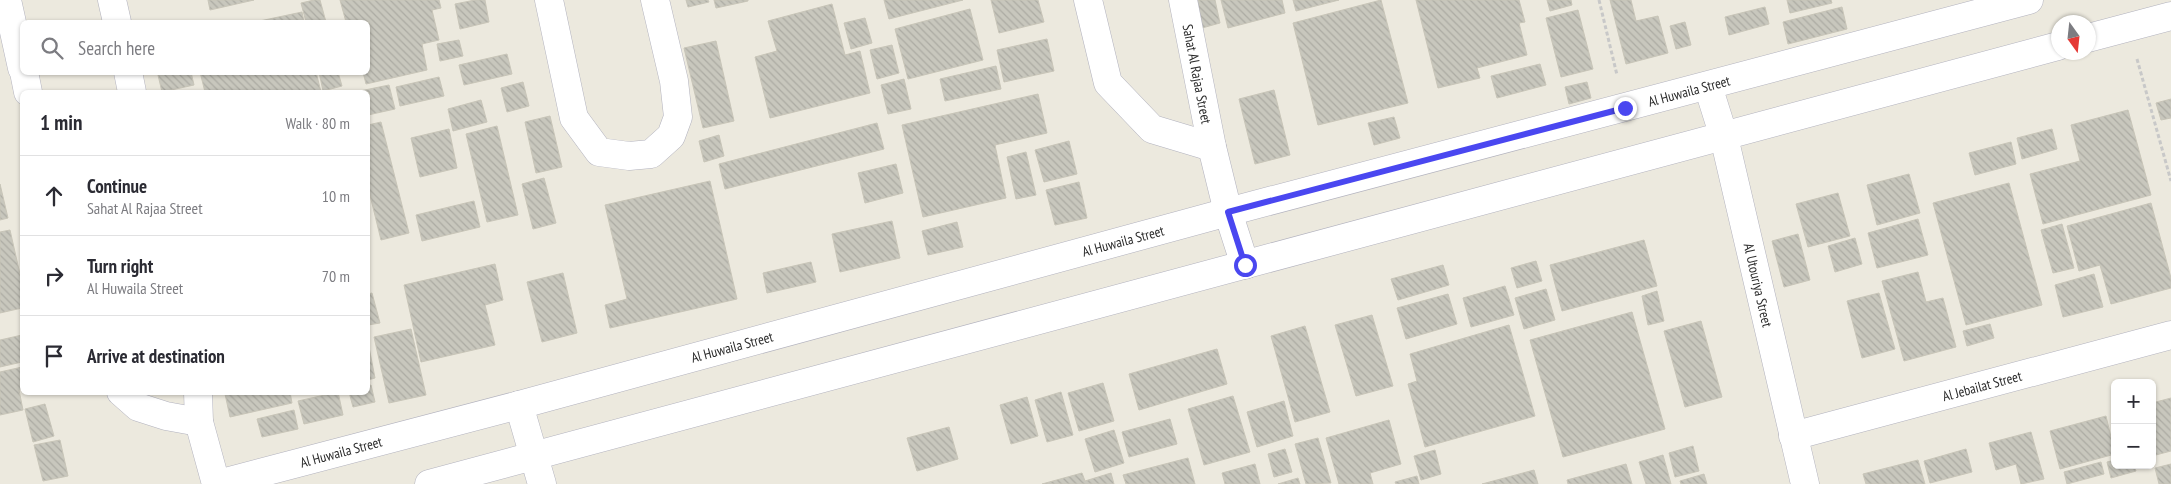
<!DOCTYPE html>
<html lang="en">
<head>
<meta charset="utf-8">
<style>
	body { margin:0; font-family:"PT Sans Narrow",sans-serif; background:#f2f2f3; color:#2b2b33 }
	.controls { position:absolute; right:15px; bottom:15px; display:grid; overflow:hidden; border-radius:8px; box-shadow:0 1px 4px #0004 }
	.controls button { width:45px; height:45px; display:grid; place-items:center; padding:0; border:0; border-bottom:1px solid #e1e1e2; background:#fff; color:#2b2b33; font:25px sans-serif }
	.compass { position:absolute; left:2051px; top:15px; width:45px; height:45px; border-radius:50%; background:#fff; box-shadow:0 1px 4px #0004; rotate:165deg }
	.stop { position:absolute; width:15px; height:15px; margin:-11px; border:4px solid #4a47f0; border-radius:50%; background:#fff }
	.stop.end { background:#4a47f0; border-color:#fff; box-shadow:0 1px 5px #0008 }
	.list { margin:0; padding:0; list-style:none }
	h2 { display:flex; justify-content:space-between; align-items:center; height:65px; margin:0; padding:0 20px; font-size:21px }
	h2 small { font-size:16px; font-weight:400; color:#7c7c81 }
	.list li { display:grid; grid-template-columns:32px 1fr auto; gap:15px; align-items:center; box-sizing:border-box; height:80px; padding:0 20px; border-top:1px solid #e1e1e2 }
	.list b { display:block; font-size:19px; white-space:nowrap }
	.list p { margin:0; font-size:16px; white-space:nowrap; color:#7c7c81 }
	.list em { font-size:16px; font-style:normal; color:#7c7c81 }
	.icon { flex:none; width:28px; height:28px; fill:none; stroke:currentColor; stroke-width:2; stroke-linecap:round; stroke-linejoin:round }
	.map { position:relative; flex:none; width:2171px; height:484px; overflow:hidden }
	.search { position:absolute; background:#fff; box-shadow:0 1px 4px #0004; left:20px; top:20px; width:350px; height:55px; display:flex; align-items:center; gap:12px; box-sizing:border-box; padding:0 18px; border-radius:8px; color:#7c7c81; font-size:19px }
	.panel { position:absolute; background:#fff; box-shadow:0 1px 4px #0004; left:20px; top:90px; width:350px; height:305px; border-radius:8px }
	.map>svg:first-child { display:block }
	.building { fill:url(#building-back-hatch); stroke:#c8c5b8 }
	.lines { fill:none; stroke-linecap:round; stroke-linejoin:round }
	.minor-casing { stroke:#b2b2be; stroke-width:29 }
	.path { stroke:#c8c8c8; stroke-width:3; stroke-dasharray:4 2.5; stroke-linecap:butt }
	.minor { stroke:#fff; stroke-width:28 }
	.route { stroke:#4a47f0; stroke-width:6 }
	.labels { text-anchor:middle; stroke-width:4.5; stroke-linejoin:round; paint-order:stroke }
	.street-label { font-size:14px; fill:#2b2b2b; stroke:#fff }
</style>
</head>
<body>
<div class="map">
<svg width="2171" height="484" viewBox="0 0 2171 484">
	<defs>
		<pattern id="building-back-hatch" width="6" height="6" patternUnits="userSpaceOnUse" patternTransform="scale(1.25)"><rect width="6" height="6" fill="#c8c7bd"/><path d="M-1 5l2 2M0 0l6 6M5-1l2 2" fill="none" stroke="#acaba3"/></pattern>
	</defs>
	<rect width="100%" height="100%" fill="#ece9de"/>
	<g class="building">
		<polygon points="208,0 254,0 210,10"/>
		<polygon points="314,0 320,0 326,22 306,22 301,3"/>
		<polygon points="340,0 439,0 441,8 432,10 439,40 422,44 427,70 366,84 363,72 368,72 368,22 346,22"/>
		<polygon points="475,0 485,0 489,22 460,29 455,4"/>
		<polygon points="686,0 708,0 709,2 688,7"/>
		<polygon points="714,0 748,0 748,1 716,8"/>
		<polygon points="884,0 963,0 889,19"/>
		<polygon points="991,0 1038,0 1044,22 999,33"/>
		<polygon points="1194,0 1215,0 1220,23 1202,28"/>
		<polygon points="1221,0 1282,0 1285,13 1228,28"/>
		<polygon points="1293,0 1339,0 1296,11"/>
		<polygon points="1381,0 1408,103 1318,125 1293,23"/>
		<polygon points="1416,0 1519,0 1525,22 1519,23 1527,55 1477,68 1480,78 1438,88"/>
		<polygon points="1547,0 1571,0 1572,5 1550,11"/>
		<polygon points="1610,0 1631,0 1636,21 1658,16 1668,53 1626,64"/>
		<polygon points="1787,0 1831,0 1832,3 1790,13"/>
		<polygon points="832,4 845,55 860,51 870,93 770,118 755,57 777,51 768,21"/>
		<polygon points="1765,7 1769,24 1729,35 1725,17"/>
		<polygon points="1842,7 1847,29 1788,44 1783,22"/>
		<polygon points="970,9 983,60 908,79 895,29"/>
		<polygon points="1578,10 1593,69 1561,77 1546,18"/>
		<polygon points="302,12 304,22 255,22"/>
		<polygon points="865,18 872,43 851,49 844,23"/>
		<polygon points="1685,22 1691,45 1676,49 1670,26"/>
		<polygon points="1047,39 1054,71 1004,82 997,50"/>
		<polygon points="459,40 463,56 440,61 437,44"/>
		<polygon points="716,41 734,121 703,128 684,48"/>
		<polygon points="892,45 899,73 877,79 870,50"/>
		<polygon points="507,54 512,74 464,85 459,65"/>
		<polygon points="1540,64 1546,85 1497,98 1491,76"/>
		<polygon points="996,66 1001,89 945,101 940,79"/>
		<polygon points="170,72 191,72 194,85 162,92 158,75"/>
		<polygon points="200,72 316,72 321,92 205,92"/>
		<polygon points="319,72 338,72 342,86 323,91"/>
		<polygon points="439,77 444,96 400,106 396,87"/>
		<polygon points="904,79 911,109 888,114 881,85"/>
		<polygon points="523,82 529,106 507,112 501,88"/>
		<polygon points="1587,82 1591,98 1569,104 1565,87"/>
		<polygon points="389,85 395,109 368,115 368,92 355,92"/>
		<polygon points="1274,90 1290,155 1255,164 1239,99"/>
		<polygon points="1038,94 1047,133 995,145 1006,198 923,217 902,125"/>
		<polygon points="2171,99 2171,118 2161,120 2156,103"/>
		<polygon points="481,100 487,122 453,131 448,109"/>
		<polygon points="2128,110 2151,195 2043,224 2030,174 2080,161 2071,125"/>
		<polygon points="550,116 562,167 536,173 525,122"/>
		<polygon points="1394,117 1400,138 1374,145 1368,123"/>
		<polygon points="381,122 409,233 381,240 368,187 368,125"/>
		<polygon points="877,123 884,149 725,189 719,164"/>
		<polygon points="497,126 518,215 487,222 466,134"/>
		<polygon points="449,129 457,168 420,177 411,138"/>
		<polygon points="2052,129 2057,149 2022,159 2017,138"/>
		<polygon points="719,135 724,156 704,162 699,141"/>
		<polygon points="1069,141 1077,174 1044,182 1035,150"/>
		<polygon points="2011,142 2016,164 1975,175 1969,153"/>
		<polygon points="1026,152 1036,195 1016,199 1007,157"/>
		<polygon points="896,164 903,193 865,203 858,173"/>
		<polygon points="1909,174 1920,213 1877,225 1867,185"/>
		<polygon points="544,178 556,223 533,229 522,184"/>
		<polygon points="710,181 737,299 610,328 605,305 627,299 605,205"/>
		<polygon points="1079,182 1087,218 1055,225 1046,190"/>
		<polygon points="2009,183 2042,305 1966,325 1933,203"/>
		<polygon points="0,184 8,218 0,220"/>
		<polygon points="1838,193 1850,236 1808,247 1796,204"/>
		<polygon points="474,201 480,227 422,241 416,215"/>
		<polygon points="2151,203 2171,278 2171,288 2111,304 2100,265 2079,271 2067,226"/>
		<polygon points="1918,219 1928,255 1877,268 1868,233"/>
		<polygon points="892,221 900,258 840,272 832,234"/>
		<polygon points="957,222 963,247 928,255 922,231"/>
		<polygon points="2062,224 2074,268 2053,273 2041,230"/>
		<polygon points="10,230 22,283 22,308 0,313 0,232"/>
		<polygon points="1798,234 1810,280 1784,287 1772,241"/>
		<polygon points="1855,238 1862,264 1835,272 1828,246"/>
		<polygon points="1644,240 1657,286 1562,311 1550,265"/>
		<polygon points="1536,261 1542,281 1517,288 1511,268"/>
		<polygon points="811,262 816,282 767,293 763,273"/>
		<polygon points="495,264 503,300 485,305 495,345 421,362 404,285"/>
		<polygon points="1443,265 1449,285 1398,300 1391,279"/>
		<polygon points="1918,272 1926,302 1943,298 1956,347 1904,361 1882,281"/>
		<polygon points="563,273 577,333 542,342 527,282"/>
		<polygon points="2094,274 2103,307 2063,317 2055,285"/>
		<polygon points="1505,286 1514,315 1471,327 1463,298"/>
		<polygon points="1546,289 1555,320 1524,329 1515,298"/>
		<polygon points="1657,291 1664,321 1648,325 1642,296"/>
		<polygon points="372,293 380,323 368,325 368,294"/>
		<polygon points="1879,293 1895,349 1862,358 1847,301"/>
		<polygon points="1448,294 1457,324 1406,339 1397,308"/>
		<polygon points="1632,312 1665,429 1563,457 1530,340"/>
		<polygon points="1372,315 1393,386 1356,396 1335,325"/>
		<polygon points="1701,321 1722,397 1685,407 1664,331"/>
		<polygon points="1990,324 1994,338 1967,346 1963,331"/>
		<polygon points="1509,325 1535,416 1425,447 1408,384 1417,381 1410,354"/>
		<polygon points="1305,326 1330,412 1295,422 1271,336"/>
		<polygon points="411,329 426,395 389,403 374,337"/>
		<polygon points="22,335 22,362 0,367 0,340"/>
		<polygon points="368,342 375,378 368,380"/>
		<polygon points="1217,349 1227,384 1139,410 1129,374"/>
		<polygon points="22,367 22,389 19,390 23,410 0,415 0,372"/>
		<polygon points="1103,383 1114,421 1079,431 1068,393"/>
		<polygon points="371,385 375,402 353,407 349,392 368,392 368,386"/>
		<polygon points="233,392 290,392 292,403 230,417 225,394"/>
		<polygon points="338,392 343,415 304,424 298,401"/>
		<polygon points="1061,392 1073,435 1047,442 1035,400"/>
		<polygon points="1233,396 1250,452 1204,465 1188,409"/>
		<polygon points="1027,397 1038,436 1011,444 1000,405"/>
		<polygon points="2171,398 2171,451 2152,456 2152,403"/>
		<polygon points="1284,401 1293,436 1257,447 1247,412"/>
		<polygon points="45,404 54,436 33,442 25,409"/>
		<polygon points="294,410 298,429 262,437 257,419"/>
		<polygon points="2106,416 2115,454 2060,469 2050,431"/>
		<polygon points="1170,419 1177,444 1129,457 1122,432"/>
		<polygon points="1389,420 1401,464 1370,473 1373,484 1339,484 1326,438"/>
		<polygon points="949,427 958,459 917,471 907,438"/>
		<polygon points="1114,430 1124,463 1095,472 1085,439"/>
		<polygon points="2031,432 2044,479 2021,484 2016,464 1996,470 1989,443"/>
		<polygon points="1318,438 1331,483 1306,484 1295,444"/>
		<polygon points="60,440 68,476 43,481 34,445"/>
		<polygon points="1693,446 1699,471 1675,477 1669,453"/>
		<polygon points="1285,449 1292,472 1274,477 1268,454"/>
		<polygon points="1966,449 1972,472 1930,483 1924,461"/>
		<polygon points="1435,450 1441,474 1421,480 1414,456"/>
		<polygon points="1663,455 1671,484 1646,484 1639,462"/>
		<polygon points="1188,458 1195,484 1126,484 1123,475"/>
		<polygon points="1918,460 1925,484 1866,484 1863,474"/>
		<polygon points="2115,460 2115,465 2134,465 2136,471 2111,478 2107,462"/>
		<polygon points="2101,462 2104,474 2067,484 2064,472"/>
		<polygon points="1255,464 1260,484 1225,484 1222,473"/>
		<polygon points="1626,464 1632,484 1568,484 1567,480"/>
		<polygon points="2171,464 2171,484 2159,484 2155,468"/>
		<polygon points="1534,470 1538,484 1482,484"/>
		<polygon points="1082,473 1085,481 1111,473 1114,484 1042,484"/>
		<polygon points="1704,474 1707,484 1681,484 1680,481"/>
		<polygon points="1417,476 1419,484 1396,484 1395,482"/>
		<polygon points="1298,478 1300,484 1278,484"/>
	</g>
	<g class="lines">
		<g class="minor-casing">
			<g id="minor">
				<polyline points="7,0 22,68"/>
				<polyline points="112,0 117,22"/>
				<polyline points="549,0 574,118 599,152 629,156 651,154 671,136 678,117 674,81 655,0"/>
				<polyline points="1088,0 1108,83 1152,129 1212,147"/>
				<polyline points="1183,0 1212,147 1228,212 1245,265"/>
				<polyline points="2088,38 2171,16"/>
				<polyline points="24,72 28,92"/>
				<polyline points="128,72 132,92"/>
				<polyline points="1708,86 1724,137 1805,484"/>
				<polyline points="121,392 138,407 166,416 199,422"/>
				<polyline points="198,392 199,422 216,484"/>
				<polyline points="519,405 542,484"/>
				<polyline points="1793,436 2171,335"/>
				<polyline points="218,484 519,405 1228,212 2029,0"/>
				<polyline points="429,484 2058,46"/>
			</g>
		</g>
		<g class="path">
			<polyline points="1599,0 1617,75"/>
			<polyline points="2137,59 2171,181"/>
		</g>
		<use href="#minor" class="minor"/>
	</g>
	<g class="lines">
		<polyline class="route" points="1245,265 1228,212 1625,108"/>
	</g>
	<g class="labels">
		<g class="street-label">
			<text transform="translate(1197 74) rotate(79)" y="5">Sahat Al Rajaa Street</text>
			<text transform="translate(1689 91) rotate(-15)" y="5">Al Huwaila Street</text>
			<text transform="translate(1123 241) rotate(-15)" y="5">Al Huwaila Street</text>
			<text transform="translate(1758 285) rotate(77)" y="5">Al Utouriya Street</text>
			<text transform="translate(732 347) rotate(-15)" y="5">Al Huwaila Street</text>
			<text transform="translate(1982 386) rotate(-15)" y="5">Al Jebailat Street</text>
			<text transform="translate(341 452) rotate(-15)" y="5">Al Huwaila Street</text>
		</g>
	</g>
</svg>
<div class="controls">
<button>+</button>
<button>−</button>
</div>
<svg class="compass" viewBox="-18 -18 36 36"><path d="M0-13l5 13h-10z" fill="#e53935"/><path d="M0 13l5-13h-10z" fill="#7c7c81"/></svg>
<div class="stop" style="left:1245px;top:265px"></div>
<div class="stop end" style="left:1625px;top:108px"></div>
<div class="search"><svg class="icon" aria-label="search" viewBox="0 0 24 24"><circle cx="10" cy="10" r="6"/><path d="M15 15l6 6"/></svg>Search here</div>
<section class="panel">
<h2>1 min<small>Walk · 80 m</small></h2>
<ul class="list">
<li><svg class="icon" aria-label="ahead" viewBox="0 0 24 24"><path d="M12 20V5M6 11l6-6 6 6"/></svg><div><b>Continue</b><p>Sahat Al Rajaa Street</p></div><em>10 m</em></li>
<li><svg class="icon" aria-label="right" viewBox="0 0 24 24"><path d="M7 20v-9h11M14 6l5 5-5 5"/></svg><div><b>Turn right</b><p>Al Huwaila Street</p></div><em>70 m</em></li>
<li><svg class="icon" aria-label="arrive" viewBox="0 0 24 24"><path d="M6 21V4h12l-3 4 3 4H6"/></svg><div><b>Arrive at destination</b></div></li>
</ul>
</section>
</div>
</body>
</html>
